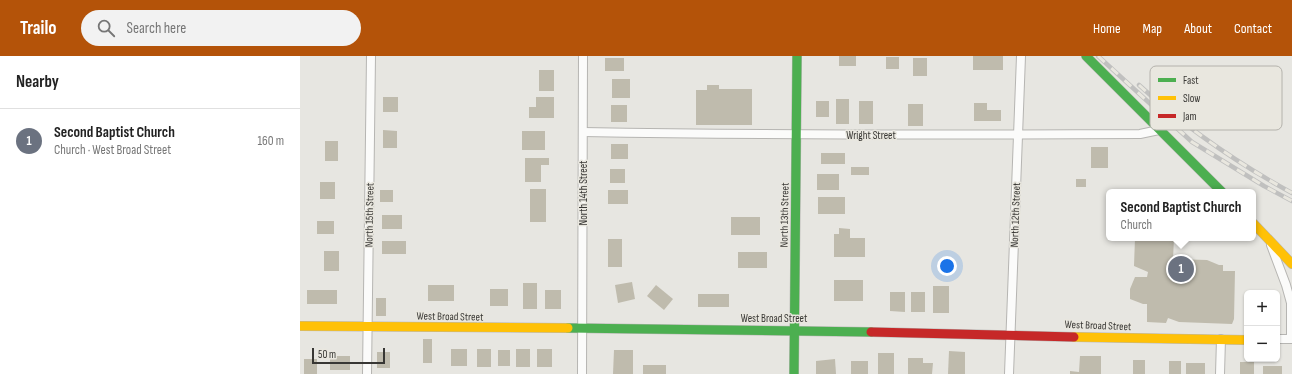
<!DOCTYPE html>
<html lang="en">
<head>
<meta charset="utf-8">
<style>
	body { margin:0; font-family:"Sofia Sans Condensed",sans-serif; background:#f2f2f2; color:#222 }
	.controls { position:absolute; right:12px; bottom:12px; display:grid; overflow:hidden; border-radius:6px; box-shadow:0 1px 3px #0004 }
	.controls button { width:36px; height:36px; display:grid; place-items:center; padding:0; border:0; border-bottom:1px solid #e0e0e0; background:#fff; color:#222; font:20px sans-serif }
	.scale { position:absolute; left:12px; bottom:10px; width:73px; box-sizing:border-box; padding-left:4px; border:2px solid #383734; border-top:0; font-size:11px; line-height:14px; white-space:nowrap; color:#383734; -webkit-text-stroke:3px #e9e7df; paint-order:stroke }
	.you { position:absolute; left:647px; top:210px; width:14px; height:14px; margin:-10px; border:3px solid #fff; border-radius:50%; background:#1a73e8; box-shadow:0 0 0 6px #1a73e833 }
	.badge { display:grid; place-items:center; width:26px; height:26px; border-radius:50%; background:#b45309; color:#fff; font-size:13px; font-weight:700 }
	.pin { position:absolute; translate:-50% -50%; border:2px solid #fff; box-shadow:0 1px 4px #0006 }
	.popup { position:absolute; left:806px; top:133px; width:150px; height:52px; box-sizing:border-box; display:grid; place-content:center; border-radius:6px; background:#fff; filter:drop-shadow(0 1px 3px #0005); font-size:13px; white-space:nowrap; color:#767676 }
	.popup b { font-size:15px; color:#222 }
	.popup::after { content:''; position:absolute; left:50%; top:100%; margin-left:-8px; border:8px solid transparent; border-top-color:#fff }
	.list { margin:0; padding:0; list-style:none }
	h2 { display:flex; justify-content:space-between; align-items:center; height:52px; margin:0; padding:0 16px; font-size:17px }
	h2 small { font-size:13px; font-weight:400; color:#767676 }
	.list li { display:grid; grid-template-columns:26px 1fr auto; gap:12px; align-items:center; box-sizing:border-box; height:64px; padding:0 16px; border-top:1px solid #e0e0e0 }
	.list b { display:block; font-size:15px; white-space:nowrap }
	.list p { margin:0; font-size:13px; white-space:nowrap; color:#767676 }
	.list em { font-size:13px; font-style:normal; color:#767676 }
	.icon { flex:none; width:22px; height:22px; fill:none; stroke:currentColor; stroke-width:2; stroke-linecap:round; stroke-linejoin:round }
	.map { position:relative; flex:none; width:992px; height:318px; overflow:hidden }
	header { display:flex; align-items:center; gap:24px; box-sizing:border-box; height:56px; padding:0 20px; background:#b45309; color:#fff }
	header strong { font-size:19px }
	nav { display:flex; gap:22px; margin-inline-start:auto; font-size:14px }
	.search { width:280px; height:36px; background:#f2f2f2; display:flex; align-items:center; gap:10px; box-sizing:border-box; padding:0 14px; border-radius:22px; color:#767676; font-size:15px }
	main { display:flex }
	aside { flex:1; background:#fff }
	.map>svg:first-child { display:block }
	.building { fill:#bfbbad }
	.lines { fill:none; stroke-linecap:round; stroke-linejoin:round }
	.street-casing { stroke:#b6b5b2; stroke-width:10 }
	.fast-casing { stroke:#b6b5b2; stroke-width:10 }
	.slow-casing { stroke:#b6b5b2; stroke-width:10 }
	.jam-casing { stroke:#b6b5b2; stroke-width:10 }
	.street { stroke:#fbfbfa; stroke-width:8 }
	.fast { stroke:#4caf50; stroke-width:9 }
	.slow { stroke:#ffc107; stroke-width:9 }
	.jam { stroke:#c62828; stroke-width:9 }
	.rail-casing { stroke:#c0c0bf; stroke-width:4.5 }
	.rail { stroke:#e9e7df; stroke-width:3; stroke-dasharray:9; stroke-linecap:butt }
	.labels { text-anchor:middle; stroke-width:3; stroke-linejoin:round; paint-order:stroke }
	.street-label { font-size:11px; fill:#383734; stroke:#e9e7df }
	.key { fill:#e9e7df; stroke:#b4b2ac; stroke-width:1 }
	.key-label { font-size:11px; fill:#383734 }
</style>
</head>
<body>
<header>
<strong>Trailo</strong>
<div class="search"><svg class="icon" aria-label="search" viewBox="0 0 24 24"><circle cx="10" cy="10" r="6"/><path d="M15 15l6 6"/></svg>Search here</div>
<nav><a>Home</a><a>Map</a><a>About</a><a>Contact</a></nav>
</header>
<main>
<aside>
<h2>Nearby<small></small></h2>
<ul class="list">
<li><span class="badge" style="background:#6b7280">1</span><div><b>Second Baptist Church</b><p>Church · West Broad Street</p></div><em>160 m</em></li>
</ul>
</aside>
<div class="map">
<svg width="992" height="318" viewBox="0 0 992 318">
	<rect width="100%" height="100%" fill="#e7e6e1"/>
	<g class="building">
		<rect x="539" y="0" width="17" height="10"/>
		<rect x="673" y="0" width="30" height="14"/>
		<rect x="586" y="1" width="13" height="12"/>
		<rect x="305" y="2" width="19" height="13"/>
		<rect x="613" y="2" width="14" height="18"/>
		<rect x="239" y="14" width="15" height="21"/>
		<rect x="312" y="23" width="18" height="19"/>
		<polygon points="407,29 419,29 419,33 452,33 452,69 396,69 396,34 407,34"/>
		<rect x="83" y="41" width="15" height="15"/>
		<polygon points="236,41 254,41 254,62 229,62 229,51 236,51"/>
		<rect x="536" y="43" width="13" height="25"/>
		<rect x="516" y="45" width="13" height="16"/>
		<rect x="559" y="45" width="14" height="23"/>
		<polygon points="674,47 687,47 687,54 701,54 701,65 674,65"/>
		<rect x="608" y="48" width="15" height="22"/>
		<rect x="311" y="49" width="16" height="17"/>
		<polygon points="83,74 97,75 97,92 83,92"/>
		<rect x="222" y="75" width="23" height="19"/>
		<rect x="25" y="85" width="13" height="20"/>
		<rect x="311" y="88" width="17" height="15"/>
		<rect x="791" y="91" width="17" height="21"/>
		<rect x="521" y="97" width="24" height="11"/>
		<polygon points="225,102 249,102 249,109 241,109 241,126 225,126"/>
		<rect x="551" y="111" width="18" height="8"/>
		<rect x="310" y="113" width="15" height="14"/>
		<rect x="517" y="118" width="22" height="16"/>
		<rect x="776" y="123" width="10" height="8"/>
		<rect x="20" y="126" width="15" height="17"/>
		<rect x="230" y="133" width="16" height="33"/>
		<rect x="80" y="134" width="13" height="12"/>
		<rect x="308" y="134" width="20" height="14"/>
		<rect x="518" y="141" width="27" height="17"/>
		<rect x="82" y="159" width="20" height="14"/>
		<rect x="431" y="161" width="29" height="18"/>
		<rect x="17" y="165" width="17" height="13"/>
		<polygon points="539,172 550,173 550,182 565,182 565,201 534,201 534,178 539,178"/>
		<polygon points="835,182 874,182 873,203 907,204 919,209 923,209 923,215 935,215 934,263 932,268 879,266 868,262 866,267 847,266 847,248 843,248 830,243 830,233 835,221 847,221 848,216 834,210"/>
		<rect x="308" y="183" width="14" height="28"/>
		<rect x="82" y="185" width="24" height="13"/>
		<rect x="24" y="195" width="15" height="20"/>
		<rect x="438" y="196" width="29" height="16"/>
		<rect x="534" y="224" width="29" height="21"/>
		<polygon points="332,226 335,243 318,247 315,229"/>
		<rect x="223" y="227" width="14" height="26"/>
		<rect x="128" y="229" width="26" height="16"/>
		<polygon points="356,229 373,243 364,254 347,240"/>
		<rect x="633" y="230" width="16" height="27"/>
		<rect x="190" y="233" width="18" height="17"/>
		<rect x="7" y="234" width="30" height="14"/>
		<rect x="245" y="234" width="16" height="19"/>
		<polygon points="590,236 605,236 605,256 590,255"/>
		<rect x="611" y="236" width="14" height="20"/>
		<rect x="398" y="238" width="31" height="13"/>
		<rect x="76" y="242" width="10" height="18"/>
		<rect x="123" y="283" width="9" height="24"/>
		<rect x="151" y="293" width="16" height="17"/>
		<rect x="177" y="293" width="14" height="18"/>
		<rect x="216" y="293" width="14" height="18"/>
		<rect x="237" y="293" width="15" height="18"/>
		<rect x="198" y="294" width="12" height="16"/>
		<polygon points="314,294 333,294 333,318 313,318"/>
		<polygon points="649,295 665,296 665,318 648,318"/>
		<rect x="77" y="296" width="13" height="16"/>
		<rect x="578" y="297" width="16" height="21"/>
		<rect x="30" y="300" width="20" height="14"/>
		<polygon points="780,300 801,300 801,318 770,318 770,315 779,316"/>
		<polygon points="608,302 623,302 623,307 633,307 632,318 608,318"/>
		<rect x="4" y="303" width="13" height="15"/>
		<polygon points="535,303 536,318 516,318 516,305"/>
		<rect x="833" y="304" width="12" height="14"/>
		<rect x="551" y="305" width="17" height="13"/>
		<rect x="869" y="305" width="12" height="13"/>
		<rect x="940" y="306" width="14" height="12"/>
		<rect x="886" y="307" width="19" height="11"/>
		<rect x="343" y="309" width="23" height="9"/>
		<rect x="963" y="310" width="19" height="8"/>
	</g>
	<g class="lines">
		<g class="street-casing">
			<g id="street">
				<path d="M 283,76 C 469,79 654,79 840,78 L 859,74"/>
				<polyline points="971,189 986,229 991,247 991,283"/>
				<polyline points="977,283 992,283"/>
				<polyline points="67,318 71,0"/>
				<polyline points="282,318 283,0"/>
				<polyline points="709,318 721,0"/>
				<polyline points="920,318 921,283"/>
			</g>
		</g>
		<g class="fast-casing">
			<g id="fast">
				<polyline points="786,0 922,136"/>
				<polyline points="268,272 571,276"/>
				<polyline points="494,318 497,0"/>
			</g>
		</g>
		<g class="slow-casing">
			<g id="slow">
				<polyline points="953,167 992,208"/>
				<polyline points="0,270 268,272"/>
				<polyline points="774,281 947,284"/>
			</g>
		</g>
		<g class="jam-casing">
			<polyline id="jam" points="571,276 774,281"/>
		</g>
		<use href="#street" class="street"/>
		<use href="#fast" class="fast"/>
		<use href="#slow" class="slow"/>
		<use href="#jam" class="jam"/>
		<g class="rail-casing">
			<g id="rail">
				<polyline points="798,0 892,86 964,130 992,145"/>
				<path d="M 839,29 C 885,71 937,107 992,137"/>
			</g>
		</g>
		<use href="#rail" class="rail"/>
	</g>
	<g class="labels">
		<g class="street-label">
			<text x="571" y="83">Wright Street</text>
			<text transform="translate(283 137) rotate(-90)" y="4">North 14th Street</text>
			<text transform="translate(69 159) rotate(-89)" y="4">North 15th Street</text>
			<text transform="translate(484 159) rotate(-89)" y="4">North 13th Street</text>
			<text transform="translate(715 159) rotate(-88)" y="4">North 12th Street</text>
			<text transform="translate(150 260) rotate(1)" y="4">West Broad Street</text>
			<text x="474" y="266">West Broad Street</text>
			<text transform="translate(798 269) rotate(2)" y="4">West Broad Street</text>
		</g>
	</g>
	<rect x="850" y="10" width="132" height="64" rx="6" class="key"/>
	<rect x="858" y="22" width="18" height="4" fill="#4caf50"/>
	<rect x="858" y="40" width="18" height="4" fill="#ffc107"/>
	<rect x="858" y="58" width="18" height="4" fill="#c62828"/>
	<g class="key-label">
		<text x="883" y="28">Fast</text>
		<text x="883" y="46">Slow</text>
		<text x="883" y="64">Jam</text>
	</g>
</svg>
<div class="controls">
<button>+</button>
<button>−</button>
</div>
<div class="scale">50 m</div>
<div class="you"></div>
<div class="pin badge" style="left:881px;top:213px;background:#6b7280">1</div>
<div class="popup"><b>Second Baptist Church</b>Church</div>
</div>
</main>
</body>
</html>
